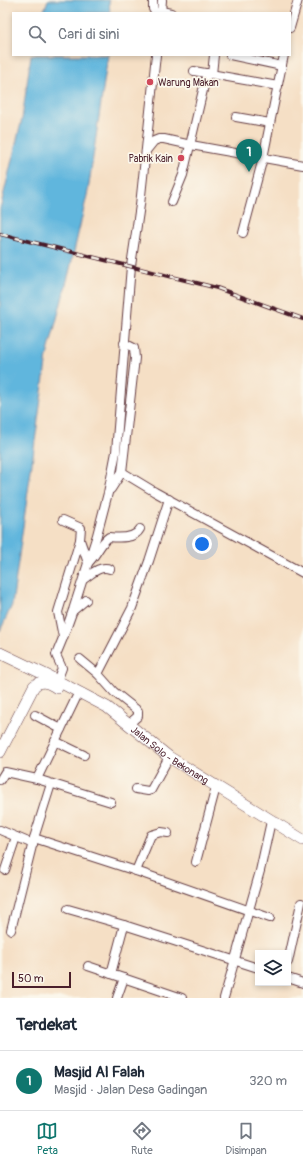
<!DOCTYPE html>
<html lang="id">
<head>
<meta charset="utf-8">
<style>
	body { margin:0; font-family:Pangolin,sans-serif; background:#f6f6f7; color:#1f2937 }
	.controls { position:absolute; right:12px; bottom:12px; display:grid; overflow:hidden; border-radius:0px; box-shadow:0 2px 6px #0003 }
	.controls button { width:36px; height:36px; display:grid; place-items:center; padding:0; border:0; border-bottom:1px solid #e0e1e3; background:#fff; color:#1f2937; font:20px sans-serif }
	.scale { position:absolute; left:12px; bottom:10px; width:59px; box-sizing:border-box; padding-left:4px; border:2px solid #4a1f2b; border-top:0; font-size:11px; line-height:14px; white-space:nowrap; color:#4a1f2b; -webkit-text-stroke:3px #fbf7ec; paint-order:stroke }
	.you { position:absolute; left:202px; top:544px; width:14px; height:14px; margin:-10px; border:3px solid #fff; border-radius:50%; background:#1a73e8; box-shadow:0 0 0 6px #1a73e833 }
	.badge { display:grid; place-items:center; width:26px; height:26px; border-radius:50%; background:#0f766e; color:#fff; font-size:13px; font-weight:700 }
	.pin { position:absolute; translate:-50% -33px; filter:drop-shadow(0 1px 2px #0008) }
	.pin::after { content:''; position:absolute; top:21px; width:14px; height:12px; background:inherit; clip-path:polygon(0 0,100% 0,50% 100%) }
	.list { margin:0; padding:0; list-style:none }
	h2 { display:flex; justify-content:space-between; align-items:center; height:52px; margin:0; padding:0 16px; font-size:17px }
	h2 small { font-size:13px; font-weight:400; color:#747a83 }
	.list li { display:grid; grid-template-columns:26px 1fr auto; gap:12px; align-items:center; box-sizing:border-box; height:60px; padding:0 16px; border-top:1px solid #e0e1e3 }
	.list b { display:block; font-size:15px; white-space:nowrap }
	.list p { margin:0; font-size:13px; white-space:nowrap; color:#747a83 }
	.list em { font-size:13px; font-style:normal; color:#747a83 }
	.icon { flex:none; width:22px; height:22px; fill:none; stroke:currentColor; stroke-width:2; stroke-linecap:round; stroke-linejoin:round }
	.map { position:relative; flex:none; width:303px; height:998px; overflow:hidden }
	.search { position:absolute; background:#fff; box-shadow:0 2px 6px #0003; left:12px; right:12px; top:12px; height:44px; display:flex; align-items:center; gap:10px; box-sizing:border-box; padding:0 14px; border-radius:0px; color:#747a83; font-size:15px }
	.sheet { height:112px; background:#fff }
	nav { display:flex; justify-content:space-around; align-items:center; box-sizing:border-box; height:56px; border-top:1px solid #e0e1e3; background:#fff; font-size:11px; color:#747a83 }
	nav a { display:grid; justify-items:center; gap:2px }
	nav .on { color:#0f766e }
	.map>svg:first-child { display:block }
	.water { fill:#60b6dd; stroke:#556a84 }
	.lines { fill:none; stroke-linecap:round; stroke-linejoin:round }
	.street-casing { stroke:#643c42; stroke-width:10 }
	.secondary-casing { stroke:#643c42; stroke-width:12 }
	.street { stroke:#fff; stroke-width:8 }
	.secondary { stroke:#fff; stroke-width:11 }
	.rail-casing { stroke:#4a1f2b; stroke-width:4 }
	.rail { stroke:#fbf7ec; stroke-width:2.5; stroke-dasharray:8; stroke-linecap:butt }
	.poi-dot { fill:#d1495b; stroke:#fbf7ec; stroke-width:1.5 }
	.labels { text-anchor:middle; stroke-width:3.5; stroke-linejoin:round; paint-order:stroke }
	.poi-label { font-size:10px; fill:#4a1f2b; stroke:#fbf7ec; text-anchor:start }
	.street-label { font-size:10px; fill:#4a1f2b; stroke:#fbf7ec }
</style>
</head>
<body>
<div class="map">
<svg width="303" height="998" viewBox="0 0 303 998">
	<rect width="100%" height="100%" fill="#fbf7ec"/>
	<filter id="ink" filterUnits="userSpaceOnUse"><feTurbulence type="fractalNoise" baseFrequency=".025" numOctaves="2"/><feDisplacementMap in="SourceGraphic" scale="8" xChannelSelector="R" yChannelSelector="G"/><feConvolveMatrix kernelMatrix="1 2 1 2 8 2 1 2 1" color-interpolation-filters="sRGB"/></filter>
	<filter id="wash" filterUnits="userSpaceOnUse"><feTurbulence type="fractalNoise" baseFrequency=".012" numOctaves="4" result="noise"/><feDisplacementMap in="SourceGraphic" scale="16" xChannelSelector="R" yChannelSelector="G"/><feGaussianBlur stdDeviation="0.9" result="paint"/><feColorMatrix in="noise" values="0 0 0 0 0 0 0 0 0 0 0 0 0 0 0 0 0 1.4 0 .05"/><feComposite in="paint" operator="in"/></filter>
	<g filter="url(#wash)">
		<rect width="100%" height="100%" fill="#f5dfc5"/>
		<g class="water">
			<polygon points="48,0 109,0 110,13 43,13"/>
			<polygon points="31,55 108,55 88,191 69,273 47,356 12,605 0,631 0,209 22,119"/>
		</g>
	</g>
	<g filter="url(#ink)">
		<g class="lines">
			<g class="street-casing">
				<g id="street">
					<polyline points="153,0 153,9 156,13"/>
					<polyline points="161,11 171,13"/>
					<polyline points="161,13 162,0"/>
					<polyline points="290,28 298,0"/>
					<polyline points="230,55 282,66"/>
					<polyline points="194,71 278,86"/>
					<polyline points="212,74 214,55"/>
					<polyline points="236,117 270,123"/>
					<polyline points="146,151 154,141 159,139 164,139 191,145 303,165"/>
					<polyline points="172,202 183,175 207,73"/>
					<polyline points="243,233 263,158 284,55"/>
					<polyline points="122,472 155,492 303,573"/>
					<polyline points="111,489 122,472 135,358 134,348 124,343"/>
					<path d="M 63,520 L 81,528 L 80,540 L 88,563 C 97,555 100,543 109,537 C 119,538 135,539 140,529"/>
					<path d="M 84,579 C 91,574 100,565 110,569"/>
					<polyline points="74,610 86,600"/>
					<polyline points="63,637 58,612 80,540"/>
					<polyline points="80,659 98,674 132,608 149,561 169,499"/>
					<polyline points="98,674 114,692 138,711 138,716 129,724"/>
					<polyline points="57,681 62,668 56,655 63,638 73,610 97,535 108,493 116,452 131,266 140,205 156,55"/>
					<polyline points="35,715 61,729"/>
					<polyline points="55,741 84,755"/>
					<polyline points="37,779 76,698"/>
					<polyline points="0,780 5,772 37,779 111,802"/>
					<polyline points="136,789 148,791 151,790 169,757"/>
					<polyline points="0,830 33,844"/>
					<polyline points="34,838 136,871 270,918"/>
					<polyline points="196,862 216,787"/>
					<polyline points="5,870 16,837"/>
					<polyline points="136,871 151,835 161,832 168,833"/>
					<polyline points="68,909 124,925 258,968"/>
					<polyline points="11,930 34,838 51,784"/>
					<polyline points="288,962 301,903"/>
					<polyline points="88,966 182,998"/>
					<polyline points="111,974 124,925"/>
					<polyline points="288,978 303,983"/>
					<polyline points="117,998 124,978"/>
					<polyline points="224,998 260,871 271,821"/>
				</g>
			</g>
			<g class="secondary-casing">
				<g id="secondary">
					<path id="s1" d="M 0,653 L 50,677 L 107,707 L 169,757 L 303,840"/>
					<path d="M 0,752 L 34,686 C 42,679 50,683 57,688"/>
				</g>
			</g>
			<use href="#street" class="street"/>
			<use href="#secondary" class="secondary"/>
			<g class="rail-casing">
				<polyline id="rail" points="0,234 217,288 303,319"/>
			</g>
			<use href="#rail" class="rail"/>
		</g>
	</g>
	<g class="poi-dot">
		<circle cx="150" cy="82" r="4"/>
		<circle cx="181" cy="158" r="4"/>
	</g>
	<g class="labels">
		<g class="poi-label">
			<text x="158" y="86">Warung Makan</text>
			<text x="173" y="162" text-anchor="end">Pabrik Kain</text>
		</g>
		<g class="street-label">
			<text dy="4" stroke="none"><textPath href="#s1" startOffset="199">Jalan Solo - Bekonang</textPath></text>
		</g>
	</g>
</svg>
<div class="controls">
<button><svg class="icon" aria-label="layers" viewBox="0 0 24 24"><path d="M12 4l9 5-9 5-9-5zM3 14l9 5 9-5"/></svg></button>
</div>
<div class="scale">50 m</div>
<div class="you"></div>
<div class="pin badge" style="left:249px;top:172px">1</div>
<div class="search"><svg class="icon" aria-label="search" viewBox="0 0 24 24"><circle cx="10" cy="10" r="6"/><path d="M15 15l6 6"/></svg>Cari di sini</div>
</div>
<section class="sheet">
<h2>Terdekat<small></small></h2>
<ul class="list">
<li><span class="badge">1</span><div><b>Masjid Al Falah</b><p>Masjid · Jalan Desa Gadingan</p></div><em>320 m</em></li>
</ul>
</section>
<nav>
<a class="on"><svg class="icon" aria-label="map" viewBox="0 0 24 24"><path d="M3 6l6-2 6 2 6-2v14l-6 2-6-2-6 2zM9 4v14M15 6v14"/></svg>Peta</a>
<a><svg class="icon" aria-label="directions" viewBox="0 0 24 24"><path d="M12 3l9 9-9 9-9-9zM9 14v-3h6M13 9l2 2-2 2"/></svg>Rute</a>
<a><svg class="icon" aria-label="saved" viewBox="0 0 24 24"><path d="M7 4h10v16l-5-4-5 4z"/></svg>Disimpan</a>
</nav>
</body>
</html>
